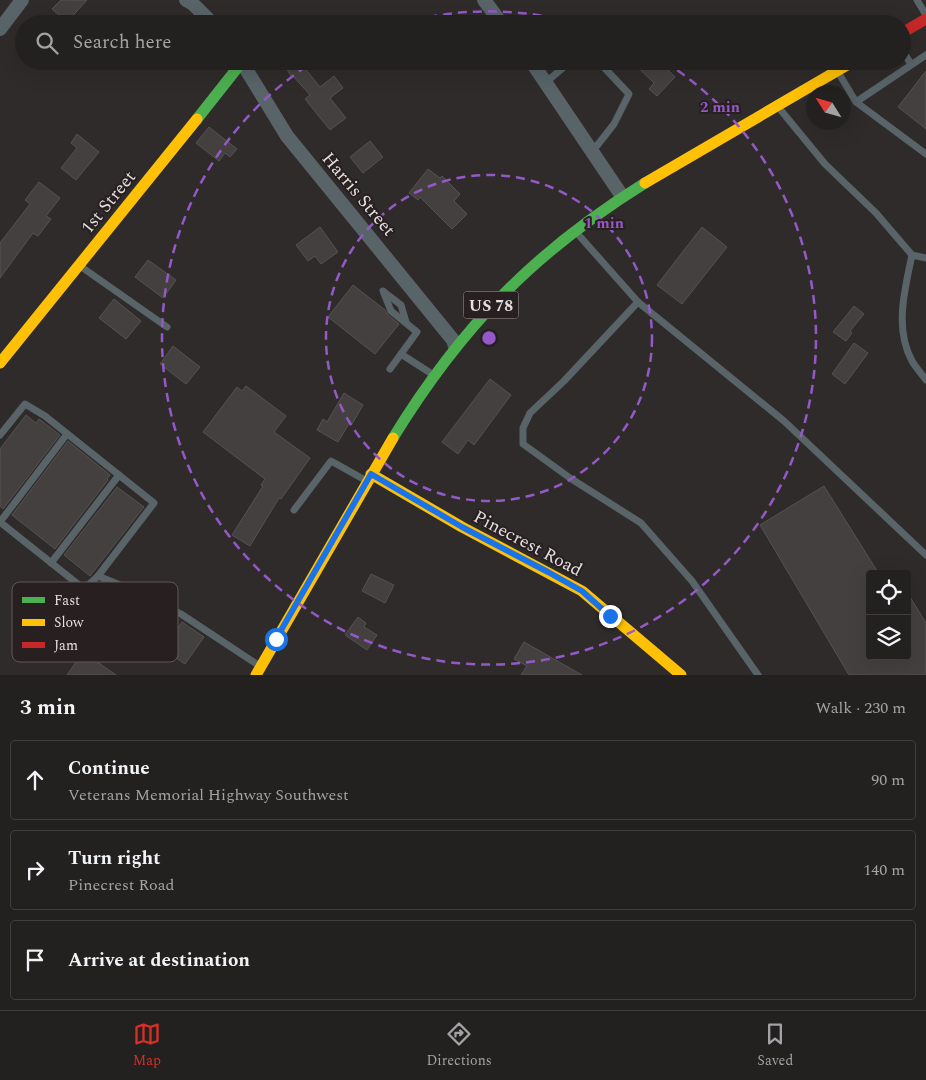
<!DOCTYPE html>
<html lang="en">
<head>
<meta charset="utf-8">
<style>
	body { margin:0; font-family:Spectral,serif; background:#2b2829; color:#f1f3f6 }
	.controls { position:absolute; right:15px; bottom:15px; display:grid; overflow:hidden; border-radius:5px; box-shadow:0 5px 20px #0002 }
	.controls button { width:45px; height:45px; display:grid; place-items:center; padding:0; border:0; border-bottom:1px solid #403e3e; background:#232020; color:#f1f3f6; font:25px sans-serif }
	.compass { position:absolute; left:806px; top:85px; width:45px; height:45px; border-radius:50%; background:#232020; box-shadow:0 5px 20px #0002; rotate:307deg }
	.stop { position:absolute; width:15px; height:15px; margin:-11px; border:4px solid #1a73e8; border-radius:50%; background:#fff }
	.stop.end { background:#1a73e8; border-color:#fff; box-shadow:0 1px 5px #0008 }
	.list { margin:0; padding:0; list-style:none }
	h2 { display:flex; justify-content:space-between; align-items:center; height:65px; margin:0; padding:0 20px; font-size:21px }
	h2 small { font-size:16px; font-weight:400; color:#a3a3a5 }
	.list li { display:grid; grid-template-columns:32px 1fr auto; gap:15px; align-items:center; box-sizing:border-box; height:80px; margin:0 10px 10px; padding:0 10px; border:1px solid #403e3e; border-radius:5px }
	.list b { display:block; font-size:19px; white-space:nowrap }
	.list p { margin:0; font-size:16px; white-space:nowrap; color:#a3a3a5 }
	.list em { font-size:16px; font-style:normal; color:#a3a3a5 }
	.icon { flex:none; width:28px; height:28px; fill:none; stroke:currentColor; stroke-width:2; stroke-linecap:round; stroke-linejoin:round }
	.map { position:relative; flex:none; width:926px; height:675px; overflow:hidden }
	.search { position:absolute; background:#232020; box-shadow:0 5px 20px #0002; left:15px; right:15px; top:15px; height:55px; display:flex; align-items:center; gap:12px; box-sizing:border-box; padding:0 18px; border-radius:28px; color:#a3a3a5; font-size:19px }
	.sheet { height:335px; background:#232020 }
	nav { display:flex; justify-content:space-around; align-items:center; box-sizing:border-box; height:70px; border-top:1px solid #403e3e; background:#232020; font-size:14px; color:#a3a3a5 }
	nav a { display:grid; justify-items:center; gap:2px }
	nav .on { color:#d93025 }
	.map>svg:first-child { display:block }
	.building { fill:#444040; stroke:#565252 }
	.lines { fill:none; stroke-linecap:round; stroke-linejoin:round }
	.lane { stroke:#586468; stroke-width:7 }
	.street { stroke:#586468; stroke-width:14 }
	.fast { stroke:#4caf50; stroke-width:11 }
	.slow { stroke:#ffc107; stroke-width:11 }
	.jam { stroke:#c62828; stroke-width:11 }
	.route { stroke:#1a73e8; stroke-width:6 }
	.ring { fill:none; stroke:#9559c7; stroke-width:2.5; stroke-dasharray:9 6 }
	.labels { text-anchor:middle; stroke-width:4; stroke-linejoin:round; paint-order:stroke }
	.shield { fill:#271f20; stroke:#aba5a6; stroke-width:1 }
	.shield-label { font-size:16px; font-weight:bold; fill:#e4dfdf }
	.street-label { font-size:18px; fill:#e4dfdf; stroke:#271f20 }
	.key { fill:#271f20; stroke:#605959; stroke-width:1 }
	.key-label { font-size:14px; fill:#e4dfdf }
	.centre { fill:#9559c7; stroke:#271f20; stroke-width:2.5 }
	.ring-label { font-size:15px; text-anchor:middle; font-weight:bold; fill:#9559c7; stroke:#271f20; stroke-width:4; stroke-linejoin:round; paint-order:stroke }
</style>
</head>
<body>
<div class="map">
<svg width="926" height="675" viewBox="0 0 926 675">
	<rect width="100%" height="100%" fill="#2f2b2b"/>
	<g class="building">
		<polygon points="61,0 87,0 67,22 52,9"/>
		<polygon points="282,61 299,61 320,87 334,76 343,88 330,98 346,118 330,130 305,99 310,95 292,75 291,76"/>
		<polygon points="631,61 659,61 675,77 657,96 649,89 654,83"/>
		<polygon points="926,71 926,129 898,107"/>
		<polygon points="209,127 237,149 230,157 225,153 219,161 196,143"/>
		<polygon points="77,134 99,152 76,180 61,168 77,148 71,143"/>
		<polygon points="370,141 383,157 363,173 350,157"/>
		<polygon points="428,169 440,178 442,176 460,194 454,201 467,214 452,229 420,197 418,200 409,193"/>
		<polygon points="39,182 60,198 46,216 51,219 38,236 33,233 0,278 0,243 30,204 25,200"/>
		<polygon points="320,227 338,252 321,264 315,256 308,261 296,245"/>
		<polygon points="702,227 727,247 682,304 657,285"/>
		<polygon points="148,260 176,280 163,298 135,277"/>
		<polygon points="353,285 385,310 388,315 399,324 375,354 328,317"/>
		<polygon points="114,299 141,321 126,339 99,318"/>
		<polygon points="854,306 864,314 850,331 852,333 846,341 833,332"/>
		<polygon points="854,343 868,353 845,384 832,374"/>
		<polygon points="173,346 200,367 186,384 160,364"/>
		<polygon points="490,379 511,395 474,445 468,440 458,454 442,442"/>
		<polygon points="246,386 286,416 274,432 310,458 281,499 279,498 250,546 232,535 263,486 261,485 265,479 203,432 237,387 242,391"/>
		<polygon points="344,393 363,405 352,424 350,422 338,442 317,430 323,419 327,422"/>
		<polygon points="26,415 36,423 39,419 60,435 3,509 0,506 0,449"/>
		<polygon points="68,441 110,475 107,479 108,480 55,549 12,515"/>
		<polygon points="824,486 879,574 870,574 870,656 907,656 907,592 926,623 926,675 849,675 760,525"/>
		<polygon points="117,487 144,507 90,576 64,555"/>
		<polygon points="371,574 394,585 385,603 362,591"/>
		<polygon points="358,617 366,623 364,627 377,635 367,650 345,635"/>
		<polygon points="182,622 204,637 185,664 163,649"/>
		<polygon points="524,642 582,675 521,675 527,666 514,659"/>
		<polygon points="83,652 116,675 67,675"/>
	</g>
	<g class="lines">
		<g class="lane">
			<polyline points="917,0 926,15"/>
			<polyline points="902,50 911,64"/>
			<polyline points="838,72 856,102 926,154"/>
			<polyline points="545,83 571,61"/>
			<polyline points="856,102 926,55"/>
			<polyline points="779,108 825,164 876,213 912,255 926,258"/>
			<polyline points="592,152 614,124 629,94 598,61"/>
			<polyline points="576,232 638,302 564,381 530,413 523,428 523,444 570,478 641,523 692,581 758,675"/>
			<path d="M 912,255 C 905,289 894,328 912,361 C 916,368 922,374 926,380"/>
			<polyline points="80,266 167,327"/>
			<polyline points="383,291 391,311 417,332 390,369"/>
			<polyline points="384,292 401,305 406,322"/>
			<polyline points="638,302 784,421 926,555"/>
			<polyline points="401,354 432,374"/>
			<polyline points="0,435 25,404 45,416 154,503 98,576 84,589 0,522"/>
			<polyline points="294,510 331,461 365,480"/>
			<polyline points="0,522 67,434"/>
			<polyline points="51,563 119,475"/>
			<polyline points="98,576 144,595 181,614 258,665"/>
		</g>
		<g class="street">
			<polyline points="186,0 193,4 213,24"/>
			<polyline points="484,0 502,24"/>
			<polyline points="0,29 22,0"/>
			<polyline points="241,61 287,136 453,340 455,346"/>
			<polyline points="531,61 622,196"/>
		</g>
		<g class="fast">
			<polyline points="197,119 242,62"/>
			<path d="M 393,438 C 461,327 534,252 645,183"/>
		</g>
		<g class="slow">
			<polyline points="645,183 854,61"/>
			<polyline points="0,363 197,119"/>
			<polyline points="371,474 462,527 582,591 681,675"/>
			<polyline points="256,675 393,438"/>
		</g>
		<polyline class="jam" points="902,33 926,19"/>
	</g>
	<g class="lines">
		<polyline class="route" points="276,639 371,474 462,527 548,572 582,591 610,616"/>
	</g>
	<g class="ring">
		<circle cx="489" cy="338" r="163"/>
		<path d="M399 24A327 327 0 0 1 579 24M665 62A327 327 0 1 1 313 62"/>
	</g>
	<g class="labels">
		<rect class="shield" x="463.5" y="291.5" width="55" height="27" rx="4"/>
		<g class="shield-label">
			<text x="491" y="311">US 78</text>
		</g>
		<g class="street-label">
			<text transform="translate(359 194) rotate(50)" y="6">Harris Street</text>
			<text transform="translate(108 202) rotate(-51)" y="6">1st Street</text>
			<text transform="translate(528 543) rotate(28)" y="6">Pinecrest Road</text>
		</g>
	</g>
	<rect x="12" y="582" width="166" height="80" rx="8" class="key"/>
	<rect x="22" y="597" width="23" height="6" fill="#4caf50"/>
	<rect x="22" y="619" width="23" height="7" fill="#ffc107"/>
	<rect x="22" y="642" width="23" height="6" fill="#c62828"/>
	<g class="key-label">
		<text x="54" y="605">Fast</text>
		<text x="54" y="627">Slow</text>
		<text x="54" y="650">Jam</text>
	</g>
	<circle cx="489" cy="338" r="8" class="centre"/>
	<g class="ring-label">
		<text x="720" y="112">2 min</text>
		<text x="604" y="228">1 min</text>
	</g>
</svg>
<div class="controls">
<button><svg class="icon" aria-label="locate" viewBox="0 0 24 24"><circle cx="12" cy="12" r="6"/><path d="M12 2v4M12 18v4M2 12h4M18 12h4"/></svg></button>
<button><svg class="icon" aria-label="layers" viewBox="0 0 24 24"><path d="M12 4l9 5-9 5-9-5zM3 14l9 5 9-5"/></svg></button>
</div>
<svg class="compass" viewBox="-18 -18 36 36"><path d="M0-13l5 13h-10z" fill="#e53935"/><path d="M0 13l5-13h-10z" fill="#a3a3a5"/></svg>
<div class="stop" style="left:276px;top:639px"></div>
<div class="stop end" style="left:610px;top:616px"></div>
<div class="search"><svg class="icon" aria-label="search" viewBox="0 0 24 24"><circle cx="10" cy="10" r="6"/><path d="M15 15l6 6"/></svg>Search here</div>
</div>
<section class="sheet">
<h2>3 min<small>Walk · 230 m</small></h2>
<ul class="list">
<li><svg class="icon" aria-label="ahead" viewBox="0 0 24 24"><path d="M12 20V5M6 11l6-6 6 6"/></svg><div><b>Continue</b><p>Veterans Memorial Highway Southwest</p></div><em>90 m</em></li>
<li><svg class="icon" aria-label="right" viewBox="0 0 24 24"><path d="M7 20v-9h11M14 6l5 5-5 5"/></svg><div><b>Turn right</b><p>Pinecrest Road</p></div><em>140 m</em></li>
<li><svg class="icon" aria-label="arrive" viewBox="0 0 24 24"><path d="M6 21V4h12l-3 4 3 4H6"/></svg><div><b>Arrive at destination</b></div></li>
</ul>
</section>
<nav>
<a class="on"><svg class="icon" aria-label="map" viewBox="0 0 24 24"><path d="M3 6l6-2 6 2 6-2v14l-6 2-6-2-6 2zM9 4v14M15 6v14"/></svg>Map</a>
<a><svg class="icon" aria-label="directions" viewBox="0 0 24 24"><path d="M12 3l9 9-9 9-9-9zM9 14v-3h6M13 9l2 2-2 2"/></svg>Directions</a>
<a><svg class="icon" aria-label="saved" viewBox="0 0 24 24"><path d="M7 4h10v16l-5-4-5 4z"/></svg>Saved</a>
</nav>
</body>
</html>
